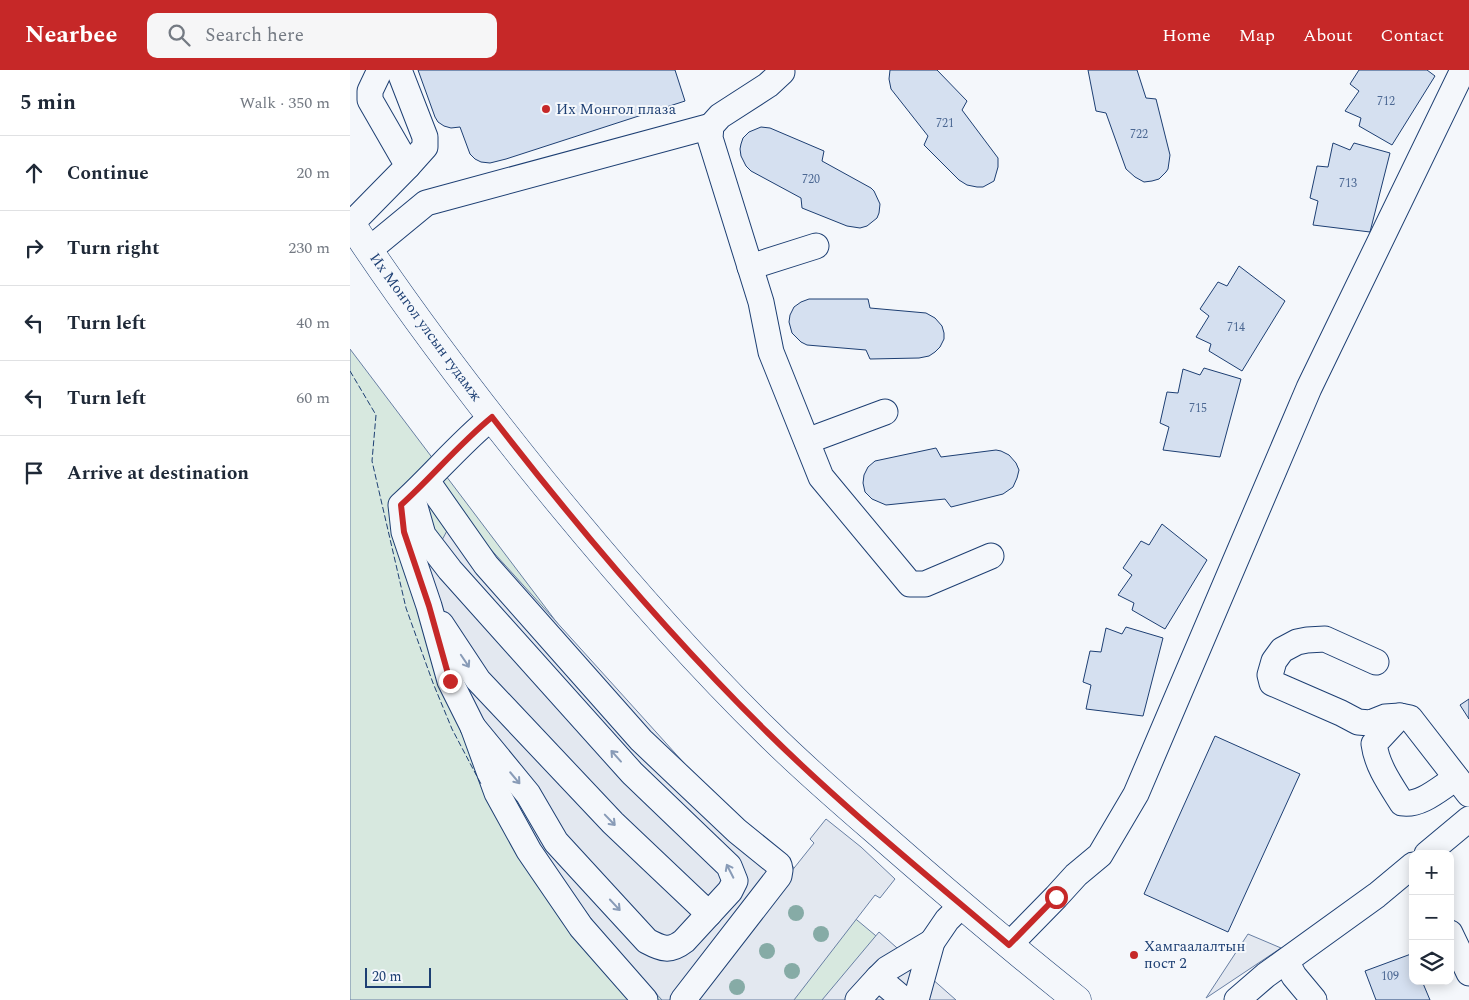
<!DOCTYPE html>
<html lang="en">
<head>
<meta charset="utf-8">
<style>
	body { margin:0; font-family:Spectral,serif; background:#f6f6f7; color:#1f2937 }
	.controls { position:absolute; right:15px; bottom:15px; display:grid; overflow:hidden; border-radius:10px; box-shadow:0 2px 12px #0003 }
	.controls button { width:45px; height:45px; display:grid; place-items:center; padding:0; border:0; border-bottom:1px solid #e0e1e3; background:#fff; color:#1f2937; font:25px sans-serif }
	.scale { position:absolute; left:15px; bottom:12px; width:66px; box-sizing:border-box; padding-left:5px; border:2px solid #1d3f73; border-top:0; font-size:14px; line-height:18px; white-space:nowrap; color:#1d3f73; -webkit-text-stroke:4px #f4f7fb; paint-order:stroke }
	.stop { position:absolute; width:15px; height:15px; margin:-11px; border:4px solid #c62828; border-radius:50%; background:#fff }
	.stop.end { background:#c62828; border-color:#fff; box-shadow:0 1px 5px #0008 }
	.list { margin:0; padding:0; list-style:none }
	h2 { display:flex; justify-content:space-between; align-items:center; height:65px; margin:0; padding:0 20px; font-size:21px }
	h2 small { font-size:16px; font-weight:400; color:#747a83 }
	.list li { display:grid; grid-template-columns:32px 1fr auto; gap:15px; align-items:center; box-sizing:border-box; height:75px; padding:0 20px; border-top:1px solid #e0e1e3 }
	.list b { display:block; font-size:19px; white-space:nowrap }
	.list em { font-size:16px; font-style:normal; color:#747a83 }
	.icon { flex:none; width:28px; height:28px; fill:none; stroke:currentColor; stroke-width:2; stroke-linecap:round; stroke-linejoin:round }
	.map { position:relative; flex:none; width:1119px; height:930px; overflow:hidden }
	header { display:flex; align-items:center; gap:30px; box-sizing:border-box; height:70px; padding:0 25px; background:#c62828; color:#fff }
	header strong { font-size:24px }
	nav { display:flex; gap:28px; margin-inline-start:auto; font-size:18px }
	.search { width:350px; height:45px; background:#f6f6f7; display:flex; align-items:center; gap:12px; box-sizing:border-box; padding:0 18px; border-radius:10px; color:#747a83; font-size:19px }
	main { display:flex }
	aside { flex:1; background:#fff }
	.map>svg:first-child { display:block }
	.green { fill:#d7e8df; stroke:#687fa3 }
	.parking { fill:#e3e8f0; stroke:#687fa3 }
	.building { fill:#d5e0f0; stroke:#1d3f73 }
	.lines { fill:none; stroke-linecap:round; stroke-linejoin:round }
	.minor-casing { stroke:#1d3f73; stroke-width:27 }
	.major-casing { stroke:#1d3f73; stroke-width:29 }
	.minor { stroke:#f4f7fb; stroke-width:25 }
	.major { stroke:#f4f7fb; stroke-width:28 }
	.fence { stroke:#1d3f73; stroke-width:1; stroke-dasharray:6 2.5; stroke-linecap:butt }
	.tree { fill:#86aba6 }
	.oneway { stroke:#889bb7 }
	.route { stroke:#c62828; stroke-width:6 }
	.poi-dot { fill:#c62828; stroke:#f4f7fb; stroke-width:2 }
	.labels { text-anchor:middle; stroke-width:4; stroke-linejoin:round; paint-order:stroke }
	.number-label { font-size:12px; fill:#4b6792 }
	.poi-label { font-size:15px; fill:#1d3f73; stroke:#f4f7fb; text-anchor:start }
	.street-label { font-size:15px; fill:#1d3f73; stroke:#f4f7fb }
</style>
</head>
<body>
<header>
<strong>Nearbee</strong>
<div class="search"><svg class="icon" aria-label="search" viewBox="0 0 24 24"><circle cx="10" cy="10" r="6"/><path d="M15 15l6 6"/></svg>Search here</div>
<nav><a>Home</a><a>Map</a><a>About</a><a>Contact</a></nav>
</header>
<main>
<aside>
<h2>5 min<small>Walk · 350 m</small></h2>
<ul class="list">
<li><svg class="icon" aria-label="ahead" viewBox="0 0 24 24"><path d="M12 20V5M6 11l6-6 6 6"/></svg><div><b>Continue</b></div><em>20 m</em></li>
<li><svg class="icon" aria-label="right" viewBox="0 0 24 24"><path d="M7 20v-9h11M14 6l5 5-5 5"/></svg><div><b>Turn right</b></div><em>230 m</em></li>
<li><svg class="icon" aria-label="left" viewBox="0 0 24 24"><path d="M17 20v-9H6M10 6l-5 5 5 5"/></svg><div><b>Turn left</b></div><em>40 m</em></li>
<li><svg class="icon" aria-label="left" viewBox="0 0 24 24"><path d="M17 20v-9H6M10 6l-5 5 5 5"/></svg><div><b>Turn left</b></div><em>60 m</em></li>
<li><svg class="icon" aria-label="arrive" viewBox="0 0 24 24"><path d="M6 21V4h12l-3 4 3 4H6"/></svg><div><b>Arrive at destination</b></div></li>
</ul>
</aside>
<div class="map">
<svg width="1119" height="930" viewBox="0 0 1119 930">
	<rect width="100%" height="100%" fill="#f4f7fb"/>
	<polygon class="green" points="0,279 304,681 603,930 0,930"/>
	<g class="parking">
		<polygon points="107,442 429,798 327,930 312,930 257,870 212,810 163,734 68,515"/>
		<polygon points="476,749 511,777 545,809 530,828 525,825 444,930 339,930 464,773 460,769"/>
		<polygon points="529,862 606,930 472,930"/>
		<polygon points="898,864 931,878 856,928"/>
	</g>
	<g class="building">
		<polygon points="68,0 325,0 335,31 156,89 140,93 131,92 125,89 120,84 110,57 101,58 94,56 88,52 85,47"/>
		<polygon points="540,0 587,0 617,31 612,40 648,88 648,97 644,111 633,117 627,117 617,115 609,110 574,75 578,66 541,19 539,9"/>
		<polygon points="738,0 787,0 796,28 806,29 820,85 818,99 816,102 809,109 802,111 794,112 785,107 776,99 756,43 746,41"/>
		<polygon points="1009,0 1077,0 1085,6 1042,75 1009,56 1011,48 995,41 1009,21 1000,14"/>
		<polygon points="411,57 420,58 474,81 472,91 521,118 524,121 530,134 529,143 527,148 517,156 510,158 497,156 452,138 451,128 401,101 396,96 391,86 390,79 391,74 393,68 399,62"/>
		<polygon points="983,73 1000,80 1004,73 1040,83 1020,162 963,155 968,131 960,128 967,96 978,97"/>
		<polygon points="889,196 935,231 892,301 859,281 861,274 846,267 859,246 850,239 868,212 877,216"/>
		<polygon points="459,229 518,229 520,238 576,243 585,248 592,256 594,263 594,269 590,277 585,282 579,286 569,288 520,289 516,280 457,275 451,272 442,263 439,252 440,245 444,237 451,232"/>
		<polygon points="854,298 891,309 870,387 813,380 819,357 810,353 817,322 828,323 833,299 850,305"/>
		<polygon points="586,378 591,387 646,380 651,381 659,385 666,393 669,400 667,408 663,417 653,424 601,437 595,429 536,435 522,429 515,422 513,413 514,405 518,397 525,391"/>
		<polygon points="812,454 857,490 815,559 782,540 784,533 768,525 782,505 773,498 791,471 799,475"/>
		<polygon points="776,557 813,568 793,646 736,639 741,615 733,612 740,581 751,582 756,558 772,564"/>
		<polygon points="1119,629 1119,649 1110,635"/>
		<polygon points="865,666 950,704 878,862 794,824"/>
		<polygon points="1061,884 1063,888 1063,911 1072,911 1080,930 1026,930 1015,901"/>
	</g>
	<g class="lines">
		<g class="minor-casing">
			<g id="minor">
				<polyline points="49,0 75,67 75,77 58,96"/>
				<polyline points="432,2 418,15 370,46 361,56 360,68 411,232 421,282 471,407 560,514 575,514 641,486"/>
				<polyline points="1,154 58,96 20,30 20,21 30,0"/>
				<polyline points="19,180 76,133 361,56"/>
				<polyline points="400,197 466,176"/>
				<path d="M 142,347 C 109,374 82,407 51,435 L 54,462 L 79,536 L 100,611 L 123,657 L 147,723 L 179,781 L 231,857 L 295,930"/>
				<polyline points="457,371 535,342"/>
				<polyline points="77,411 136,495 291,670 387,761 429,795 430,800 429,806 333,930"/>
				<path d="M 62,426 L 73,465 L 100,500 L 282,703 L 379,796 L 385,811 L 380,821 L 334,871 C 320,882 312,879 297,871 L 206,772 L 178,724 L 123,657"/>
				<polyline points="91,554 128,610 263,753 359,844"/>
				<polyline points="1026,592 975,569 957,570 947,572 932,580 924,591 920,605 922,613 991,643 1008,652 1020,653 1035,647 1050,646 1060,648 1119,724"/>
				<path d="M 1050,646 L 1024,674 C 1027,696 1040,714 1052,733 C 1071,736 1090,718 1106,708"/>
				<polyline points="1077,784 1119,749"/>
				<polyline points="1100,863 1119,903"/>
				<polyline points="659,875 706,827 726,805 750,785 786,724 959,318 1113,0"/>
				<polyline points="936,891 944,906 964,930"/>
				<polyline points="528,908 537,899 582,872"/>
				<polyline points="508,930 528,908 554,930"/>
				<polyline points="566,930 582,872 597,850 612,835"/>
				<polyline points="887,930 916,905 1027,825 1063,795"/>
			</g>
		</g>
		<g class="major-casing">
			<path id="major" d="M 0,152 C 59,242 125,328 192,411 C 263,498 337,584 418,663 C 452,697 489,729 525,760 C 591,818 658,875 727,930"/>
		</g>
		<use href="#minor" class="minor"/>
		<use href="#major" class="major"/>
		<polyline class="fence" points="0,301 26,345 22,391 56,538 83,613 102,659 131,714"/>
	</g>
	<g class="tree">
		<circle cx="446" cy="843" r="8"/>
		<circle cx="471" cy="864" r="8"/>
		<circle cx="417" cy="881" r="8"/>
		<circle cx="442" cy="901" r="8"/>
		<circle cx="387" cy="917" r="8"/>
	</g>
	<defs><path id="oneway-shaft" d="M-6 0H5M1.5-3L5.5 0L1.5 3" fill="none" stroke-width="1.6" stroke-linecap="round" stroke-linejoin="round" transform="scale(1.25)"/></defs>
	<g class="oneway">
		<use href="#oneway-shaft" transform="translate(115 591) rotate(56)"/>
		<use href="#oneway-shaft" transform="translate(266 686) rotate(-132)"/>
		<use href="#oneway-shaft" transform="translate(165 708) rotate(50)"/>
		<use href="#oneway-shaft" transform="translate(260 750) rotate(46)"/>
		<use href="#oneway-shaft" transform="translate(380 801) rotate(-117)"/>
		<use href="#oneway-shaft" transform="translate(265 835) rotate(47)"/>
	</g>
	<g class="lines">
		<path class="route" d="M 100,611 L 79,536 L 54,462 L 51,435 C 82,407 109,374 142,347 C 228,458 318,565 418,663 C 494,738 578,806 659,875 L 706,827"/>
	</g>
	<g class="poi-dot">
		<circle cx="196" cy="39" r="5"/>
		<circle cx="784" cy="885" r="5"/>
	</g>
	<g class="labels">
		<g class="number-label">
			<text x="1036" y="35">712</text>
			<text x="595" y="57">721</text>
			<text x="789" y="68">722</text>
			<text x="461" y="113">720</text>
			<text x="998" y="117">713</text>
			<text x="886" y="261">714</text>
			<text x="848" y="342">715</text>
			<text x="1040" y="910">109</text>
		</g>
		<g class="poi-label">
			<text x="206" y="44">Их Монгол плаза</text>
			<text x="794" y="881">Хамгаалалтын<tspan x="794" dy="17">пост 2</tspan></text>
		</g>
		<g class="street-label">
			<text transform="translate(76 257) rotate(54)" y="5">Их Монгол улсын гудамж</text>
		</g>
	</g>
</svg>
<div class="controls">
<button>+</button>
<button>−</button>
<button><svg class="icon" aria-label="layers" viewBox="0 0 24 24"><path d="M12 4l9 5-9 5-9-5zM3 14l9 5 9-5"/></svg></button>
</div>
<div class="scale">20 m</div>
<div class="stop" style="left:706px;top:827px"></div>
<div class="stop end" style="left:100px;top:611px"></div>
</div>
</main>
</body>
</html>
